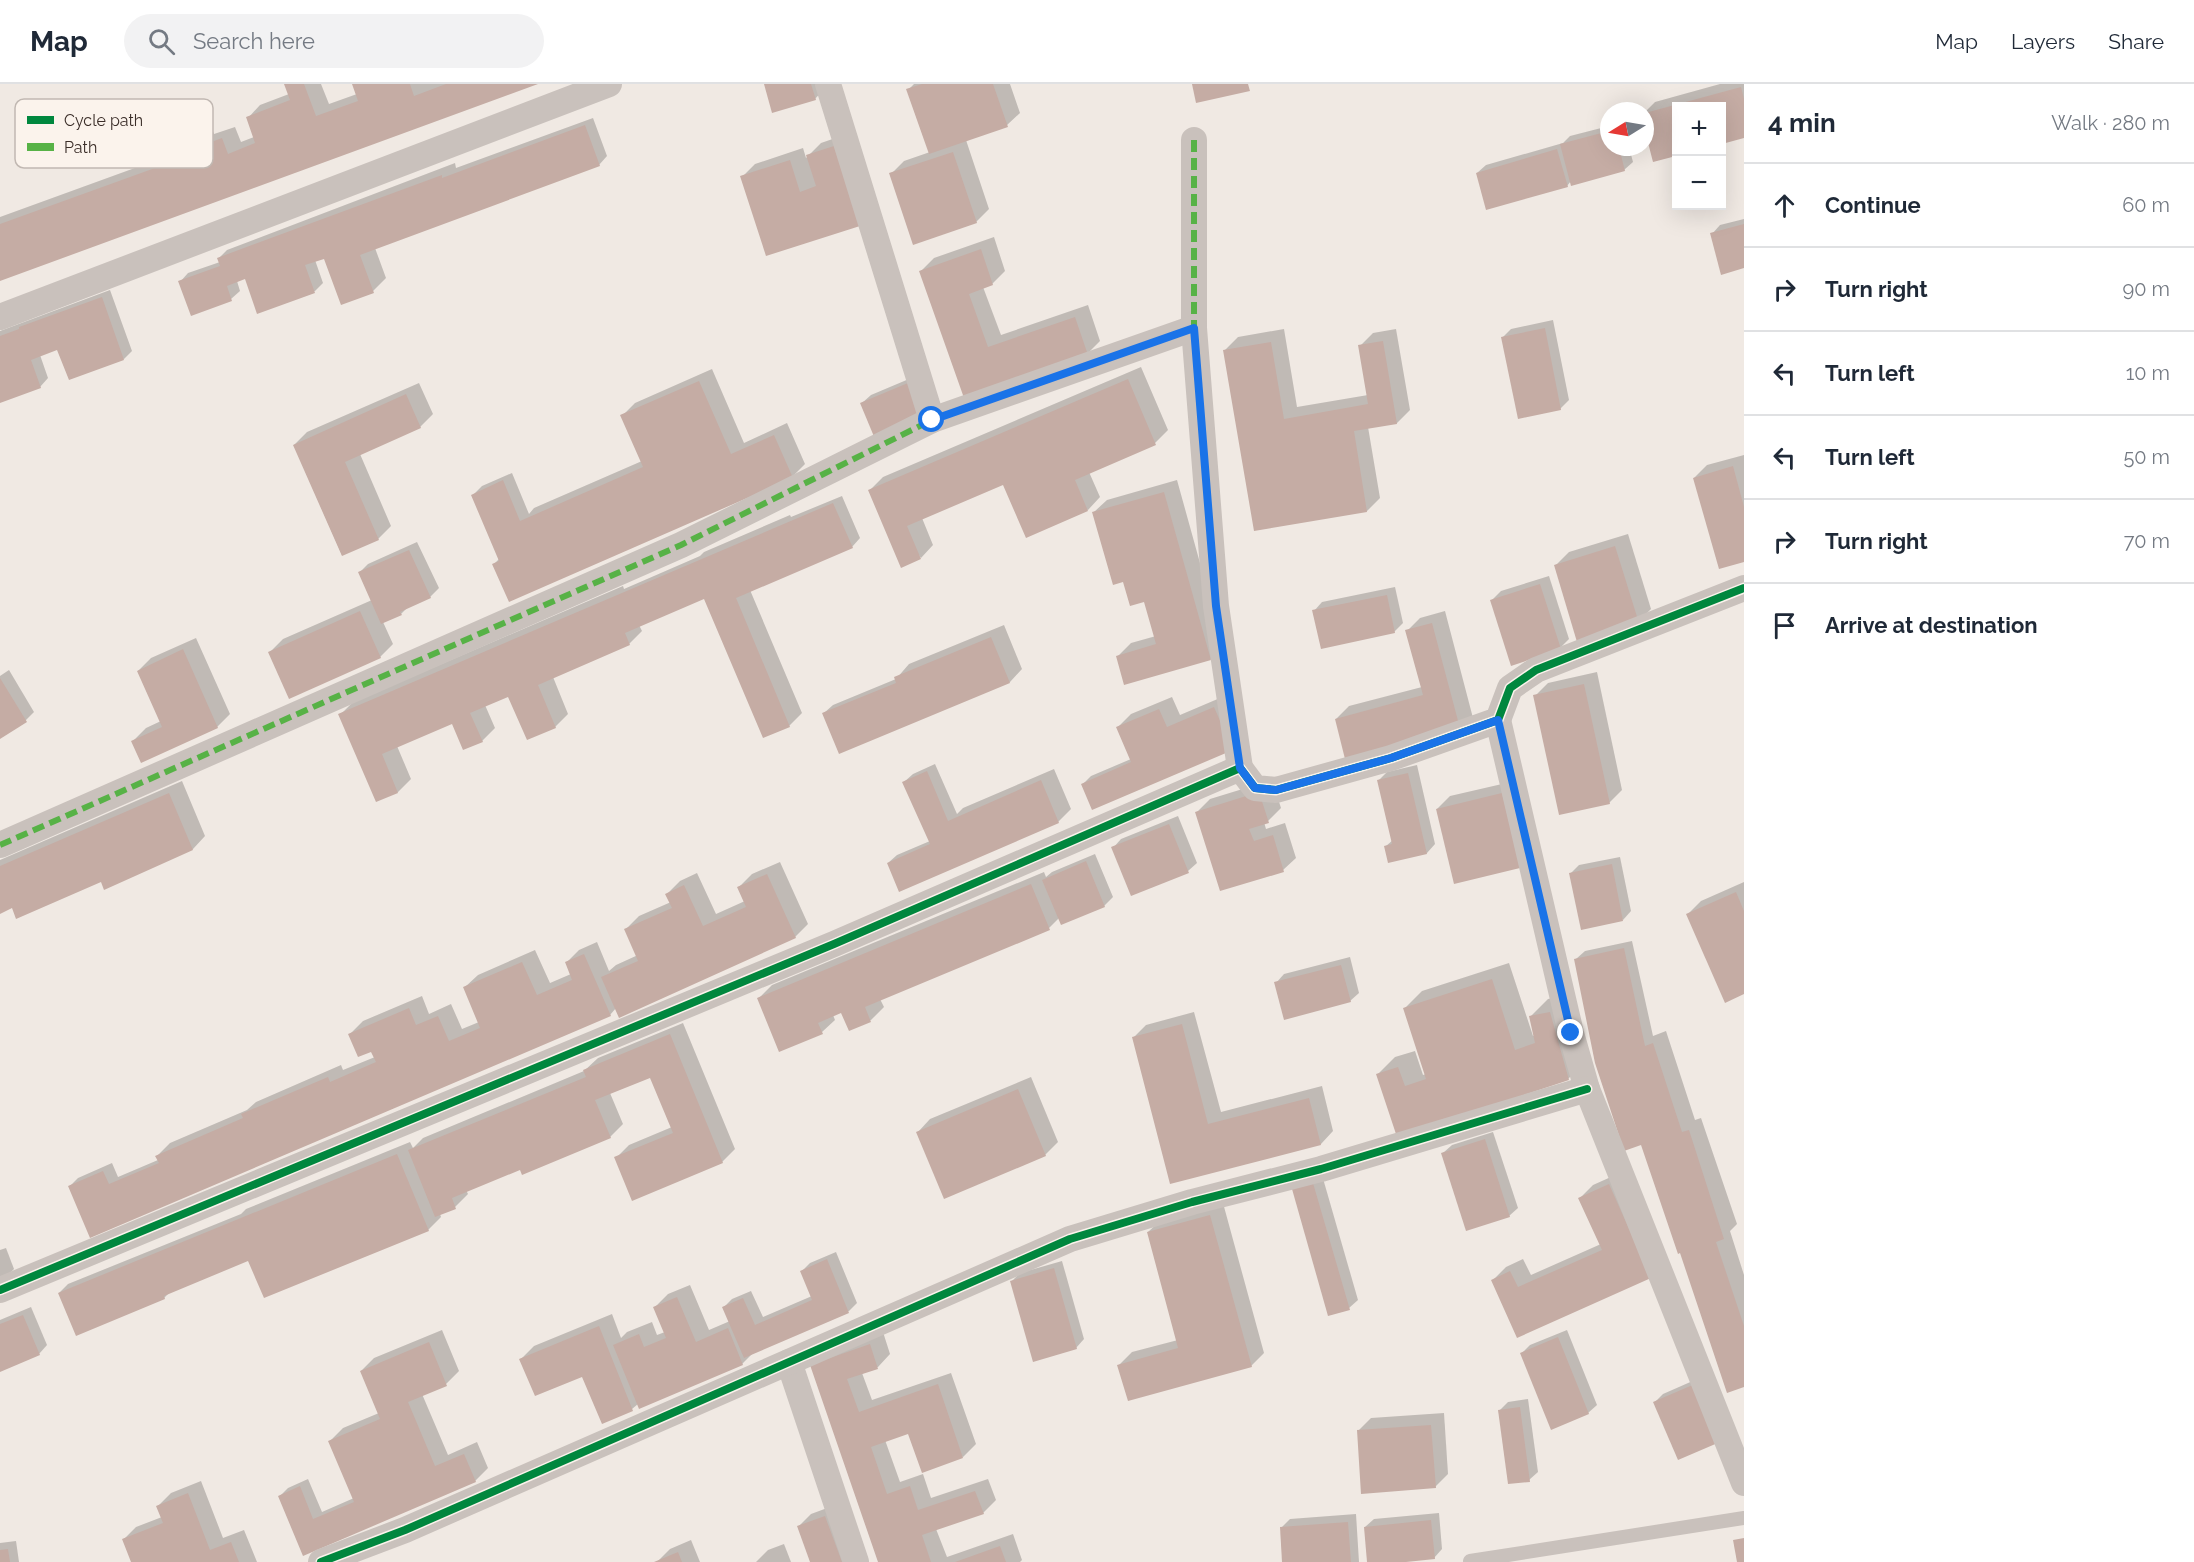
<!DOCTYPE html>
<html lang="en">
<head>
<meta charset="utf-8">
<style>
	body { margin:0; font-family:Raleway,sans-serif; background:#f2f2f3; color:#1f2937 }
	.controls { position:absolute; right:18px; top:18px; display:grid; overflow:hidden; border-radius:0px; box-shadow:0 6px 24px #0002 }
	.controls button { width:54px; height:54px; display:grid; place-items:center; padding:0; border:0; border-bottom:2px solid #e0e1e3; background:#fff; color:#1f2937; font:30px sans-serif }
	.compass { position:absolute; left:1600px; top:18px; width:54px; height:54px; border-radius:50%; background:#fff; box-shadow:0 6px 24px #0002; rotate:259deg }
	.stop { position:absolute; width:18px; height:18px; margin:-14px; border:4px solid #1a73e8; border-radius:50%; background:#fff }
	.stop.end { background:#1a73e8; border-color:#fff; box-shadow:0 2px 6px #0008 }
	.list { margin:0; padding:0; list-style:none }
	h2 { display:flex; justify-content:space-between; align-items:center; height:78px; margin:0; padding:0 24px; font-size:26px }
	h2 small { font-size:20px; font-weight:400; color:#747a83 }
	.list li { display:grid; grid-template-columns:39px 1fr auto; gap:18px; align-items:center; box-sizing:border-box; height:84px; padding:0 24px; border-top:2px solid #e0e1e3 }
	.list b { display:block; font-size:22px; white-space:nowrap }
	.list em { font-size:20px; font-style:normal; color:#747a83 }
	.icon { flex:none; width:33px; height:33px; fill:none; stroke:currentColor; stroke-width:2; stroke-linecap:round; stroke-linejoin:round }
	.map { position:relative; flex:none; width:1744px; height:1478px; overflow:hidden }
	header { display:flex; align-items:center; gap:36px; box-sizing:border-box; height:84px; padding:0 30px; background:#fff; border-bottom:2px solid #e0e1e3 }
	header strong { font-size:28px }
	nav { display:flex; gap:33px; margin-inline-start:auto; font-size:21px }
	.search { width:420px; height:54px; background:#f2f2f3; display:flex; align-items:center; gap:15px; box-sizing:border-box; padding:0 21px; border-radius:33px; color:#747a83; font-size:22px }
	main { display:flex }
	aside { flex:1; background:#fff }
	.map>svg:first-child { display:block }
	.shadow { fill:#0003 }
	.building { fill:#c5aca4 }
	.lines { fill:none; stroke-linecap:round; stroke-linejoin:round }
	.service { stroke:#c9c1bc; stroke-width:14 }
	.minor { stroke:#c9c1bc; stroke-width:26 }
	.quiet { stroke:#57b246; stroke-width:6; stroke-dasharray:12 6; stroke-linecap:butt }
	.cycleway-casing { stroke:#fbf3ec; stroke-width:11 }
	.cycleway { stroke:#00873e; stroke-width:8 }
	.route { stroke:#1a73e8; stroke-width:8 }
	.key { fill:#fbf3ec; stroke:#c1b8b2; stroke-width:1.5 }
	.key-label { font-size:16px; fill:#3b2e29 }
</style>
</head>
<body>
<header>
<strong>Map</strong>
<div class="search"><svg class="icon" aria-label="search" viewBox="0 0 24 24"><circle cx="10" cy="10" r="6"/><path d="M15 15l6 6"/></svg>Search here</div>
<nav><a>Map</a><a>Layers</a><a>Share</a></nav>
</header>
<main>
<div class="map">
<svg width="1744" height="1478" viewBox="0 0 1744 1478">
	<rect width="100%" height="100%" fill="#f0e9e3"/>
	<g class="shadow">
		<polygon points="286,0 321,0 329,20 357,10 353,0 535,0 0,196 0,133 165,73 159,56 172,43 207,31 214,50 235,43 241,58 254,53 248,34 260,21 289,10"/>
		<polygon points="765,0 822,0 823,6 815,15"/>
		<polygon points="914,0 1010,0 1020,29 1007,41 966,56 989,125 976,138 891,90 904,77 930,68 908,6"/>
		<polygon points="1720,0 1744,0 1744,53 1722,59 1722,22 1676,22 1676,71 1654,77 1645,41 1645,28 1655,18"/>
		<polygon points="593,34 607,72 599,81 375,164 386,194 373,207 324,172 315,176 323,199 315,207 258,228 245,193 237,197 240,207 231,215 191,230 180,198 188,189 220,178 219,174 227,166 455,79 456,84"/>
		<polygon points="1609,42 1609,63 1629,63 1633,78 1624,86 1571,97 1567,102 1477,89 1486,81 1563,59 1570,52"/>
		<polygon points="847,50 872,127 742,93 755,80 803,64 806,74 821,59"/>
		<polygon points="1744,135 1744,183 1712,150 1720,141"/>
		<polygon points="994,153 1005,187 992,200 983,203 1001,251 1088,221 1100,257 1087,270 965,312 921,187 934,174"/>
		<polygon points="110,206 132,267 124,275 58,264 40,271 48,294 40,303 0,318 0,247"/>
		<polygon points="1553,236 1569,316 1560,325 1502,254 1511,245"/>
		<polygon points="1284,245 1297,323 1368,311 1360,262 1373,249 1396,245 1410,326 1397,339 1368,343 1380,414 1367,427 1256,446 1225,266 1238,253"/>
		<polygon points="1141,283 1168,346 1155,359 1089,388 1100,413 1088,426 1004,399 922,434 933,461 921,474 870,406 883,393"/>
		<polygon points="712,285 744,359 787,339 805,380 792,393 494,480 500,474 473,411 482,402 512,389 529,430 534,424 642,377 622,332 635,319"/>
		<polygon points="916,292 876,353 862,319 871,311"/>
		<polygon points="419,299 433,330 420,343 360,370 391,442 378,455 342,471 294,361 307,348"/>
		<polygon points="1744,371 1744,476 1694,394 1707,381"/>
		<polygon points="1177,396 1223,562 1211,575 1118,572 1131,559 1156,552 1145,516 1124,496 1094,428 1107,416"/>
		<polygon points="842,412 860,454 852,463 750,506 802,629 789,642 705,512 639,541 642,547 629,560 553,593 568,630 555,643 509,611 485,621 495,644 482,657 452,638 397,662 411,695 398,708 377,716 340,631 353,618 623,502 624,505 700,472 704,468 790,431 791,433"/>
		<polygon points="1628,450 1651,525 1638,538 1556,481 1569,468"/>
		<polygon points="417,458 439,504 430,513 409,522 401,530 383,538 393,560 380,573 270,568 283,555 372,516 360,488 368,480"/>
		<polygon points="1549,492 1569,555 1560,564 1492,516 1501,507"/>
		<polygon points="1395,503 1403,539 1394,548 1314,527 1322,518"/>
		<polygon points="1445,527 1473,634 1460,647 1336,635 1349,622 1422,603 1407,547 1420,534"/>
		<polygon points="1004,541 1022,585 1010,598 912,638 824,629 833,621 896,595 909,580"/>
		<polygon points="196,554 230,630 217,643 133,657 146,644 161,637 138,587 151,574"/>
		<polygon points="9,586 34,628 26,636 0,652 0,592"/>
		<polygon points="1597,588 1622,706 1609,719 1535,612 1548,599"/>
		<polygon points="1227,611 1245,652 1083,700 1091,692 1131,675 1118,643 1131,630 1172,613 1180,631"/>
		<polygon points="935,680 957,730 963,724 1054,685 1071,725 1058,738 888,779 897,771 930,757 904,698 913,690"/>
		<polygon points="1417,681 1435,760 1427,769 1386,762 1393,756 1379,696 1387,688"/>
		<polygon points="1272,696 1281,724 1268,737 1264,738 1266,745 1285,739 1296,774 1283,786 1197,728 1210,715"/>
		<polygon points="182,697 205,752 193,765 102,796 13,822 0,828 0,776"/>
		<polygon points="1515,697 1520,783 1437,725 1450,712"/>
		<polygon points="1178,732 1197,779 1188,787 1132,811 1113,764 1121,755"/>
		<polygon points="1095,770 1113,813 1104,822 1059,834 1049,844 880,915 884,923 871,936 850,945 842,927 833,931 835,936 822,948 759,914 772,901 1044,788 1046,793 1052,788"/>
		<polygon points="1620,773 1631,827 1623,836 1570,790 1579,781"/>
		<polygon points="780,778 808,840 795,853 616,924 610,931 91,1152 70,1102 78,1094 112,1079 118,1093 158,1076 157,1072 170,1059 247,1026 256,1018 341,981 343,986 375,973 372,966 350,950 363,937 422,912 429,930 451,920 462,945 479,938 465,903 478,891 535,866 550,899 571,890 566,879 579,866 597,858 609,887 616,881 638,871 626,845 639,832 671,818 667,810 680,797 697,789 716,830 745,817 739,803 752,790"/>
		<polygon points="1744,798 1744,909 1688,830 1701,817"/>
		<polygon points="1632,857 1653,952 1666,947 1695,1036 1701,1034 1737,1140 1730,1147 1744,1191 1744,1302 1681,1167 1576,875 1585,867"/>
		<polygon points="1350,873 1359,909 1350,917 1276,899 1284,890"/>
		<polygon points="1509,879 1533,952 1535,951 1531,932 1548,915 1567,911 1585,978 1568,995 1398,1051 1378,990 1395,973 1415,967 1423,991 1426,990 1405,924 1422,907"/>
		<polygon points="1194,928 1221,1028 1322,1002 1333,1047 1321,1060 1171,1099 1133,954 1146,941"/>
		<polygon points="683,939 735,1065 722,1078 616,1074 629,1061 672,1043 651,992 610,1009 623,1040 610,1053 521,1084 466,1106 468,1110 455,1123 440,1130 441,1133 428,1146 249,1175 170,1208 164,1214 59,1209 68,1200 241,1130 246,1125 410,1058 413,1064 423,1054 584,987 598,974"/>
		<polygon points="1031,993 1058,1058 1045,1071 918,1048 930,1035"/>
		<polygon points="1493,1048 1518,1124 1509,1132 1443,1069 1452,1061"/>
		<polygon points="1622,1088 1663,1180 1517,1252 1493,1196 1506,1183 1523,1175 1531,1191 1601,1160 1580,1114 1593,1101"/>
		<polygon points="1322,1091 1358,1216 1349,1224 1293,1105"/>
		<polygon points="1223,1119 1264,1269 1251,1282 1119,1281 1132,1268 1178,1256 1148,1148 1161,1136"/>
		<polygon points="6,1164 14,1185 6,1193 0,1195 0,1166"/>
		<polygon points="836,1168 857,1219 849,1227 755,1267 742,1280 638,1320 632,1325 583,1291 521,1275 534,1262 612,1230 621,1254 627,1248 652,1238 657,1251 665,1248 655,1223 668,1210 690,1201 709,1246 730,1237 724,1223 732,1215 751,1207 763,1233 812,1212 802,1187 810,1179"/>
		<polygon points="1062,1177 1084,1255 1076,1264 1012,1197 1020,1189"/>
		<polygon points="31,1223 47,1261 39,1270 0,1286 0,1236"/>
		<polygon points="442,1246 459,1287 446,1300 422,1310 448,1371 477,1358 488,1384 475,1397 304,1470 280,1412 288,1404 308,1395 322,1428 354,1414 330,1357 343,1344 379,1329 361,1287 374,1274"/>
		<polygon points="1567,1246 1597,1321 1588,1329 1522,1269 1530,1261"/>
		<polygon points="883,1248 890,1270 878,1283 862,1289 872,1316 951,1289 976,1360 963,1373 909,1348 885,1356 900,1398 923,1390 931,1414 988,1395 996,1416 983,1429 936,1445 947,1473 1013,1450 1022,1476 1020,1478 880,1478 812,1281"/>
		<polygon points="1704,1292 1728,1349 1655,1318 1663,1310"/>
		<polygon points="1528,1315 1538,1388 1529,1396 1500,1326 1508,1318"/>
		<polygon points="1444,1329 1448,1390 1435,1403 1358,1347 1371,1334"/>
		<polygon points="201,1397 223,1454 244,1446 257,1478 132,1478 123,1456 136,1443 162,1433 158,1422 171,1409"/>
		<polygon points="838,1420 860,1478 811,1478 798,1443 811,1430"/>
		<polygon points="1439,1429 1442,1465 1434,1474 1365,1443 1374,1435"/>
		<polygon points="1356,1430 1359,1478 1284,1478 1281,1444 1290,1435"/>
		<polygon points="691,1456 700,1478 657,1478 670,1465"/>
		<polygon points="16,1457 19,1478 0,1478 0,1459"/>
		<polygon points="784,1460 791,1478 756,1478 768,1466"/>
	</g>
	<g class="building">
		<polygon points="284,0 304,0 316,32 358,17 352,0 410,0 414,12 446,0 538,0 0,197 0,140 166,80 157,56 194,42 201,62 222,54 228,70 255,59 246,33 290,16"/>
		<polygon points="764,0 811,0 816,16 772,29"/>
		<polygon points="922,0 993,0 1008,43 929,70 906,5"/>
		<polygon points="1192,0 1248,0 1250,7 1196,19"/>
		<polygon points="1741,3 1744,15 1744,54 1722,60 1722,22 1676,22 1676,72 1653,78 1645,47 1645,29"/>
		<polygon points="585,41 600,82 360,171 374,209 341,221 324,175 305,181 315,209 257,230 245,195 227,202 232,217 191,232 178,197 220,182 217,174 442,91 442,94"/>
		<polygon points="1609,47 1609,63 1619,63 1625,87 1571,102 1560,60"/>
		<polygon points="834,62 860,142 766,172 740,92 790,76 800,108 816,102 806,71"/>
		<polygon points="1557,65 1568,103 1486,126 1476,89"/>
		<polygon points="953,68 977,139 913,161 889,89"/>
		<polygon points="1744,140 1744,184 1721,191 1710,149"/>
		<polygon points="981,165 993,201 969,210 988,263 1075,233 1088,271 964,314 919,187"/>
		<polygon points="102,213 124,276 69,296 57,266 31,276 41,304 0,319 0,252 19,245 19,243"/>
		<polygon points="1545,244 1561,326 1518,335 1501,253"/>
		<polygon points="1383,257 1397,340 1354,347 1367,428 1254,447 1223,266 1271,258 1284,335 1368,320 1358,261"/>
		<polygon points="1128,295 1156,361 1075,396 1088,427 1026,454 1003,401 907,442 921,475 901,484 868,406"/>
		<polygon points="699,297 731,370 774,351 793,394 509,518 492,480 499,477 471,411 503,396 520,437 643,383 620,331"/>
		<polygon points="908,299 922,335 875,355 860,319"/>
		<polygon points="406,310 421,344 345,378 379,456 342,472 293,361"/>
		<polygon points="1733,382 1744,423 1744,478 1719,485 1693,394"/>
		<polygon points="1164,408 1211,576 1124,601 1116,572 1156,560 1144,518 1130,522 1123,498 1113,501 1092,428"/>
		<polygon points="833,419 853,464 736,514 790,643 763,654 704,515 625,549 630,561 538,601 556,644 527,656 508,613 470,629 483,658 463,666 452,640 382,670 398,709 376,718 338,630"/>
		<polygon points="1615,462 1639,539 1577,558 1554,481"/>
		<polygon points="409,466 431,514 400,528 402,531 381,540 358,488"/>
		<polygon points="1540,500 1561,565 1511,582 1490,516"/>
		<polygon points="1387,511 1395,549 1321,565 1312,526"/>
		<polygon points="360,527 381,574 289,615 268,568"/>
		<polygon points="1432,539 1461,648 1346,679 1335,635 1423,611 1405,546"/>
		<polygon points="991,553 1010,599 839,670 822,629 896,599 894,593"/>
		<polygon points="183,565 218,644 141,679 131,657 162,643 137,587"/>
		<polygon points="0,594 27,638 0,655"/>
		<polygon points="1584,600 1610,720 1559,731 1533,611"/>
		<polygon points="1214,623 1233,666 1092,726 1081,700 1131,678 1116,643 1159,625 1167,643"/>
		<polygon points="927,687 948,737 1041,696 1059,739 899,808 887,779 930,760 902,698"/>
		<polygon points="1408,689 1427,770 1388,779 1384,762 1392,760 1377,696"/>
		<polygon points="1259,708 1269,739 1249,745 1254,757 1273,751 1284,788 1220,807 1195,728"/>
		<polygon points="169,709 193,766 104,806 101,798 16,835 12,824 0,830 0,782"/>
		<polygon points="1502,709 1520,784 1454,800 1436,725"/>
		<polygon points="1169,740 1189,789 1131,812 1111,763"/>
		<polygon points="1086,777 1105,823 1061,841 1042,796"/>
		<polygon points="1612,780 1623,837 1581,846 1569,789"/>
		<polygon points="767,790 796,854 619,934 601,893 638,877 624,845 672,824 665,810 684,801 703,842 746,823 737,803"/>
		<polygon points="1031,800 1050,846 865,923 871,938 849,947 841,929 818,939 823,950 779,968 757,914"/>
		<polygon points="1736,808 1744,827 1744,910 1725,919 1686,830"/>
		<polygon points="1624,864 1645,962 1653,959 1682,1048 1689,1046 1724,1155 1716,1158 1744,1242 1744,1303 1727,1309 1680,1169 1678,1170 1641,1061 1624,1067 1595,979 1574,875"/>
		<polygon points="584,870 611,932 90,1154 68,1102 103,1087 109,1100 159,1079 155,1072 243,1034 241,1030 328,993 330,998 376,978 371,968 358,973 348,950 409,924 416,941 438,932 449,957 480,944 463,903 522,878 537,911 572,896 565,878"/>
		<polygon points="1341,881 1351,918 1284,936 1274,898"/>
		<polygon points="1492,895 1515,966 1535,959 1529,932 1550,928 1569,996 1397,1053 1376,990 1398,983 1405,1002 1426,995 1403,924"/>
		<polygon points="1182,940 1208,1040 1309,1014 1321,1061 1170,1100 1132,953"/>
		<polygon points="670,950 723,1079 632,1117 614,1073 673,1049 650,994 595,1016 611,1054 522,1091 520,1086 452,1114 456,1125 435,1133 408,1066 586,993 583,986"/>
		<polygon points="1018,1005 1046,1072 944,1115 916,1048"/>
		<polygon points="1485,1055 1510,1133 1466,1147 1441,1069"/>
		<polygon points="397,1070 429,1147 264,1214 248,1177 164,1212 165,1215 76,1252 58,1209"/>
		<polygon points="1313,1099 1350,1226 1328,1232 1292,1105"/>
		<polygon points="1609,1100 1651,1194 1517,1254 1491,1196 1510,1187 1518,1203 1602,1166 1578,1114"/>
		<polygon points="1210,1131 1252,1283 1128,1317 1117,1281 1178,1264 1147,1148"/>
		<polygon points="827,1175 849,1229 744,1274 722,1223 743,1214 755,1241 812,1216 800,1187"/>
		<polygon points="1054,1184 1077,1265 1033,1278 1010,1197"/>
		<polygon points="677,1213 696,1258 728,1244 743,1281 639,1325 613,1261 639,1250 644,1263 666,1254 653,1223"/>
		<polygon points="23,1231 40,1271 0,1288 0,1240"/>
		<polygon points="599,1242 633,1327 602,1340 582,1293 535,1312 519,1275"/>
		<polygon points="1558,1253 1589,1330 1551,1346 1520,1269"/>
		<polygon points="429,1258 447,1302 408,1318 435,1382 464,1370 476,1398 303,1472 278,1412 300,1402 313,1435 354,1418 328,1357 380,1335 360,1287"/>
		<polygon points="870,1260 878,1285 847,1295 859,1328 938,1300 963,1374 922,1389 908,1350 871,1363 887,1410 910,1402 918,1426 975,1407 984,1430 922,1451 931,1478 878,1478 810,1281"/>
		<polygon points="1695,1300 1720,1358 1678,1376 1653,1318"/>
		<polygon points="1520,1323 1530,1398 1508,1400 1498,1326"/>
		<polygon points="1431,1341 1436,1404 1361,1410 1357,1346"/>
		<polygon points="188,1409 210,1466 231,1458 239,1478 131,1478 122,1455 163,1439 156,1422"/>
		<polygon points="825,1432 842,1478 810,1478 797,1442"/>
		<polygon points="1431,1436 1435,1475 1406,1478 1367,1478 1364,1443"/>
		<polygon points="1348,1438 1351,1478 1282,1478 1280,1443"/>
		<polygon points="1744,1454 1744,1478 1737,1478 1733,1456"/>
		<polygon points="1000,1462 1006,1478 955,1478"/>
		<polygon points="8,1465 10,1478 0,1478 0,1466"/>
		<polygon points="678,1468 682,1478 654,1478"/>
	</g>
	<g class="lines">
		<polyline class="service" points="1470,1477 1744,1434"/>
		<g class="minor">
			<polyline points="828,0 932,336"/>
			<polyline points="1194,56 1194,244 1216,522 1240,684"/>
			<polyline points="0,233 609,0"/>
			<polyline points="1498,636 1571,949 1587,1005 1744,1399"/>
			<polyline points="0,761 681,461 932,336 1194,244"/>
			<polyline points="0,1206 834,860 1240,684 1255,704 1276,706 1391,674 1498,636 1510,604 1536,586 1744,504"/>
			<polyline points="789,1278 856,1478"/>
			<polyline points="321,1478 405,1446 1070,1155 1192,1118 1321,1085 1587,1005"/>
		</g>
		<g class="quiet">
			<polyline points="1194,56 1194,244 1216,522 1240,684"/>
			<polyline points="0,761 681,461 932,336 1194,244"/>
		</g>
		<g class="cycleway-casing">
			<g id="cycleway">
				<polyline points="0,1206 834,860 1240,684 1255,704 1276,706 1391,674 1498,636 1510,604 1536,586 1744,504"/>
				<polyline points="321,1478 405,1446 1070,1155 1192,1118 1321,1085 1587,1005"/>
			</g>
		</g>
		<use href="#cycleway" class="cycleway"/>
	</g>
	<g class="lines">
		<polyline class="route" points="932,336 1194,244 1216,522 1240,684 1255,704 1276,706 1391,674 1498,636 1571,949"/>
	</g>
	<rect x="15" y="15" width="198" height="69" rx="9" class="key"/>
	<rect x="27" y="32" width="27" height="8" fill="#00873e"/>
	<rect x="27" y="59" width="27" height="8" fill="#57b246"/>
	<g class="key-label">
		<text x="64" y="42">Cycle path</text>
		<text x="64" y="69">Path</text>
	</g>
</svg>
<div class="controls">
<button>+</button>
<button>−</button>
</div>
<svg class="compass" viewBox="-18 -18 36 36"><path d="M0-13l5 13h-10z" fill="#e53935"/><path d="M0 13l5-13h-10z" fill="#747a83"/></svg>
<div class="stop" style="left:932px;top:336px"></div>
<div class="stop end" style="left:1571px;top:949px"></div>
</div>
<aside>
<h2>4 min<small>Walk · 280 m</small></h2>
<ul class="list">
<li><svg class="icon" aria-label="ahead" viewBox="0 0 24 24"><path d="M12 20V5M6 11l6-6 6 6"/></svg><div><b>Continue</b></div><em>60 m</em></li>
<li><svg class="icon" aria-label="right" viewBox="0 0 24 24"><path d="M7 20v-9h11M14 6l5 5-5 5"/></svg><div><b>Turn right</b></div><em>90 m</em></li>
<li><svg class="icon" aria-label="left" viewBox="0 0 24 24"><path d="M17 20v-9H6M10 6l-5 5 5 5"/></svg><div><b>Turn left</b></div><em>10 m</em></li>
<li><svg class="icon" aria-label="left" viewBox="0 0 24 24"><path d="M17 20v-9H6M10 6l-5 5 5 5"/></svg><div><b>Turn left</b></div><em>50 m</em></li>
<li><svg class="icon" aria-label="right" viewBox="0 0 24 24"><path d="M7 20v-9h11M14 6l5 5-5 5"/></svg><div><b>Turn right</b></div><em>70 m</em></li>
<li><svg class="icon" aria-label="arrive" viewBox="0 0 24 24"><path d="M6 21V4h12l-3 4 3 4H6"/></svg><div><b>Arrive at destination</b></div></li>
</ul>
</aside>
</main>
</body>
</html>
